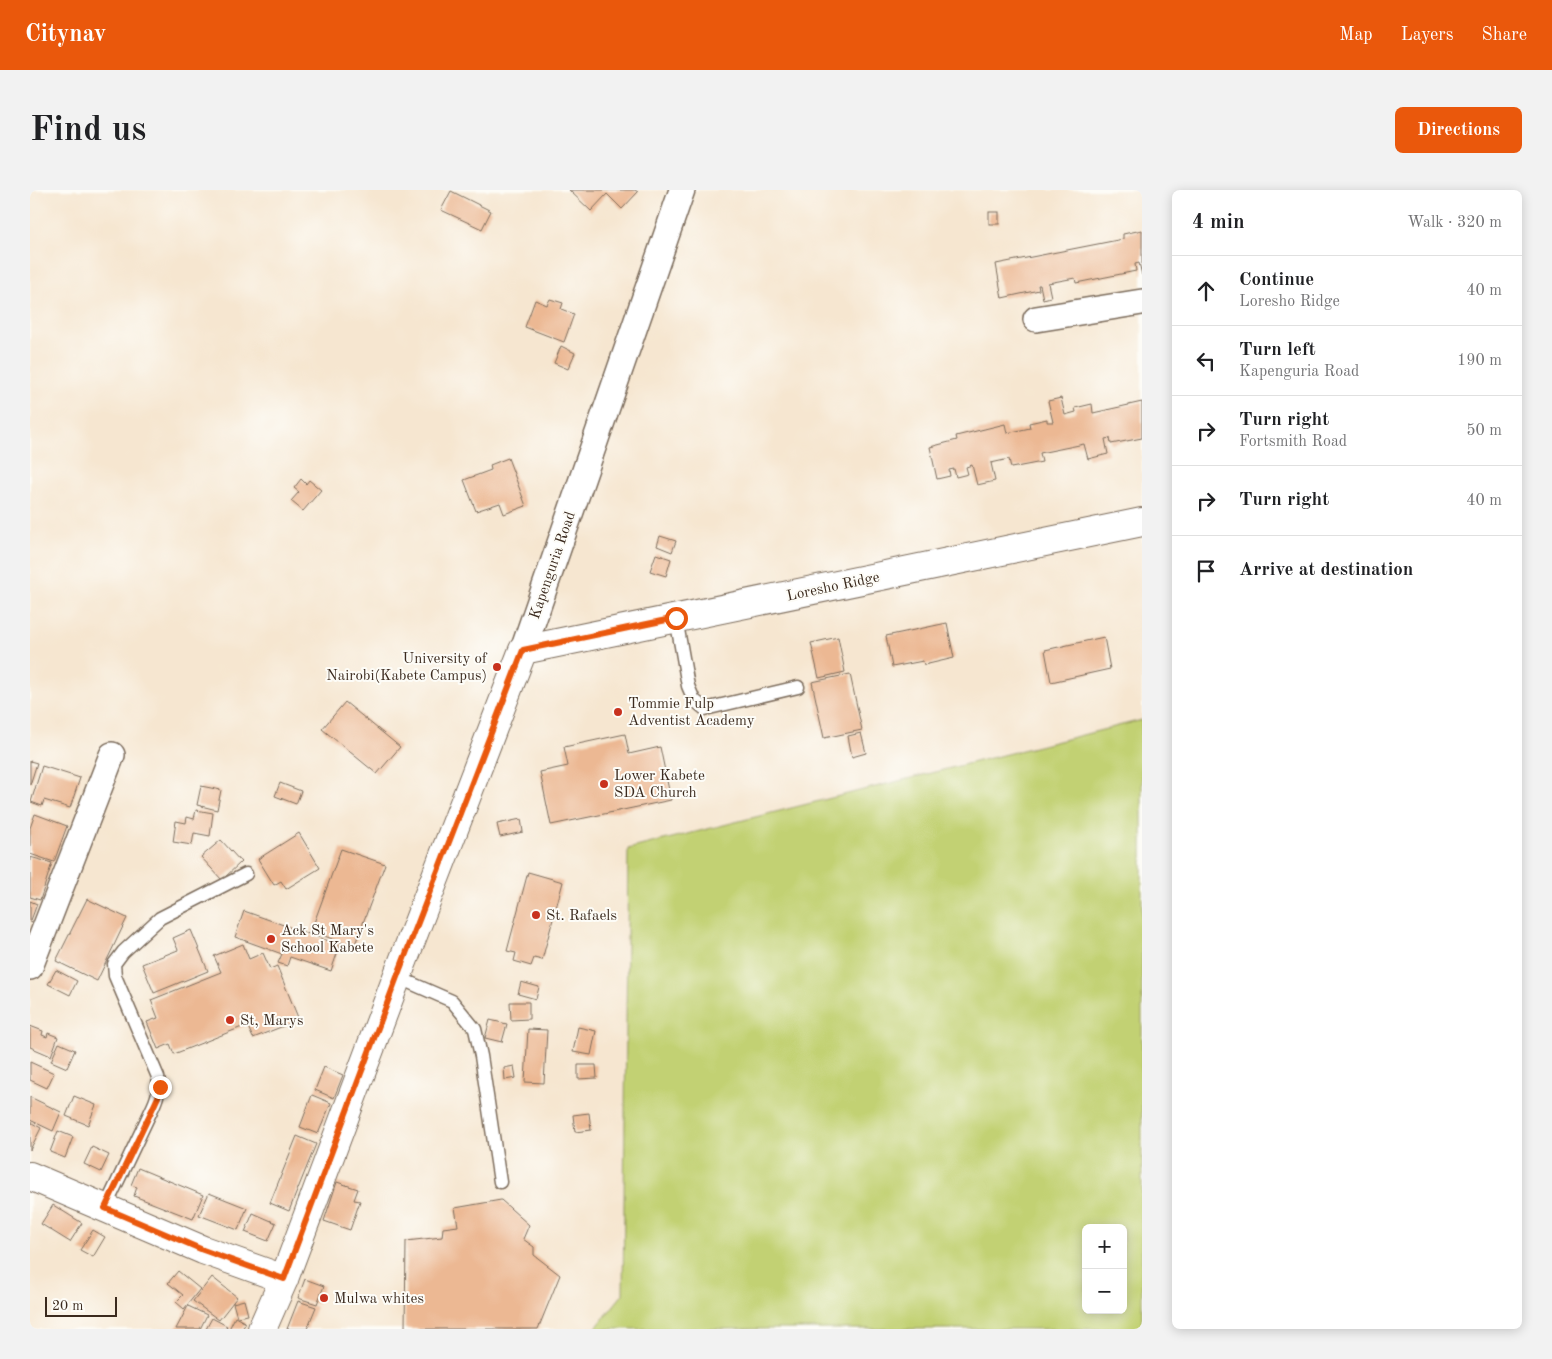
<!DOCTYPE html>
<html lang="en">
<head>
<meta charset="utf-8">
<style>
	body { margin:0; font-family:"Old Standard TT",serif; background:#f2f2f2; color:#202124 }
	.controls { position:absolute; right:15px; bottom:15px; display:grid; overflow:hidden; border-radius:8px; box-shadow:0 2px 12px #0003 }
	.controls button { width:45px; height:45px; display:grid; place-items:center; padding:0; border:0; border-bottom:1px solid #e0e0e0; background:#fff; color:#202124; font:25px sans-serif }
	.scale { position:absolute; left:15px; bottom:12px; width:72px; box-sizing:border-box; padding-left:5px; border:2px solid #3b2a1e; border-top:0; font-size:14px; line-height:18px; white-space:nowrap; color:#3b2a1e; -webkit-text-stroke:4px #fdfcf7; paint-order:stroke }
	.stop { position:absolute; width:15px; height:15px; margin:-11px; border:4px solid #ea580c; border-radius:50%; background:#fff }
	.stop.end { background:#ea580c; border-color:#fff; box-shadow:0 1px 5px #0008 }
	.list { margin:0; padding:0; list-style:none }
	h2 { display:flex; justify-content:space-between; align-items:center; height:65px; margin:0; padding:0 20px; font-size:21px }
	h2 small { font-size:16px; font-weight:400; color:#757577 }
	.list li { display:grid; grid-template-columns:32px 1fr auto; gap:15px; align-items:center; box-sizing:border-box; height:70px; padding:0 20px; border-top:1px solid #e0e0e0 }
	.list b { display:block; font-size:19px; white-space:nowrap }
	.list p { margin:0; font-size:16px; white-space:nowrap; color:#757577 }
	.list em { font-size:16px; font-style:normal; color:#757577 }
	.icon { flex:none; width:28px; height:28px; fill:none; stroke:currentColor; stroke-width:2; stroke-linecap:round; stroke-linejoin:round }
	.map { position:relative; flex:none; width:1112px; height:1139px; overflow:hidden; border-radius:8px }
	header { display:flex; align-items:center; gap:30px; box-sizing:border-box; height:70px; padding:0 25px; background:#ea580c; color:#fff }
	header strong { font-size:24px }
	nav { display:flex; gap:28px; margin-inline-start:auto; font-size:18px }
	.intro { display:flex; align-items:center; justify-content:space-between; box-sizing:border-box; height:120px; padding:0 30px }
	h1 { margin:0; font-size:35px }
	.button { padding:12px 22px; border-radius:8px; background:#ea580c; color:#fff; font-size:18px; font-weight:700 }
	main { display:flex; gap:30px; padding:0 30px }
	aside { flex:1; background:#fff; border-radius:8px; box-shadow:0 2px 12px #0003 }
	.map>svg:first-child { display:block }
	.green { fill:#c2d173; stroke:#7e7e48; fill-rule:evenodd }
	.building { fill:#ecb893 }
	.lines { fill:none; stroke-linecap:round; stroke-linejoin:round }
	.service-casing { stroke:#7c6c5c; stroke-width:15 }
	.minor-casing { stroke:#7c6c5c; stroke-width:28 }
	.tertiary-casing { stroke:#7c6c5c; stroke-width:30 }
	.service { stroke:#fff; stroke-width:12 }
	.minor { stroke:#fff; stroke-width:25 }
	.tertiary { stroke:#fff; stroke-width:28 }
	.route { stroke:#ea580c; stroke-width:6 }
	.poi-dot { fill:#c8321e; stroke:#fdfcf7; stroke-width:2 }
	.labels { text-anchor:middle; stroke-width:4; stroke-linejoin:round; paint-order:stroke }
	.street-label { font-size:15px; fill:#3b2a1e; stroke:#fdfcf7 }
	.poi-label { font-size:15px; fill:#3b2a1e; stroke:#fdfcf7; text-anchor:start }
</style>
</head>
<body>
<header>
<strong>Citynav</strong>
<nav><a>Map</a><a>Layers</a><a>Share</a></nav>
</header>
<div class="intro"><h1>Find us</h1><a class="button">Directions</a></div>
<main>
<div class="map">
<svg width="1112" height="1139" viewBox="0 0 1112 1139">
	<rect width="100%" height="100%" fill="#fdfcf7"/>
	<filter id="ink" filterUnits="userSpaceOnUse"><feTurbulence type="fractalNoise" baseFrequency=".02" numOctaves="2"/><feDisplacementMap in="SourceGraphic" scale="10" xChannelSelector="R" yChannelSelector="G"/><feConvolveMatrix kernelMatrix="1 2 1 2 8 2 1 2 1" color-interpolation-filters="sRGB"/></filter>
	<filter id="wash" filterUnits="userSpaceOnUse"><feTurbulence type="fractalNoise" baseFrequency=".0096" numOctaves="4" result="noise"/><feDisplacementMap in="SourceGraphic" scale="20" xChannelSelector="R" yChannelSelector="G"/><feGaussianBlur stdDeviation="1.12" result="paint"/><feColorMatrix in="noise" values="0 0 0 0 0 0 0 0 0 0 0 0 0 0 0 0 0 1.4 0 .05"/><feComposite in="paint" operator="in"/></filter>
	<g filter="url(#wash)">
		<rect width="100%" height="100%" fill="#f6e6d0"/>
		<path class="green" d="M 1112,530 L 1112,1139 L 565,1139 L 593,1104 L 598,659 ZM 1056,1038 L 1093,1038 L 1093,1120 L 1056,1120 Z"/>
		<g id="blocks">
			<g class="building">
				<polygon points="539,0 605,0 608,2 592,19 577,4 561,21"/>
				<polygon points="421,1 461,21 452,39 411,20"/>
				<rect x="959" y="22" width="10" height="12"/>
				<polygon points="1112,40 1112,85 1109,73 1105,74 1106,81 1046,93 1045,88 1018,93 1021,107 1013,109 1010,95 1008,95 1009,100 972,108 966,74 1093,49 1093,44"/>
				<polygon points="520,109 533,113 531,119 544,124 534,152 495,137 505,110 517,115"/>
				<polygon points="531,156 545,163 538,179 524,173"/>
				<polygon points="1031,208 1035,225 1046,222 1045,218 1062,214 1063,223 1112,212 1112,248 1081,254 1080,248 1075,249 1078,264 1058,269 1054,254 1010,263 1012,272 981,278 979,269 961,273 965,291 947,295 942,275 936,277 938,284 926,287 924,279 919,280 920,286 907,289 900,257 927,250 926,246 975,234 977,243 1000,238 999,233 1017,229 1017,232 1023,232 1018,211"/>
				<polygon points="478,268 496,316 474,324 470,313 446,321 434,290 461,280 460,275"/>
				<polygon points="271,289 276,294 279,290 291,300 273,321 261,311 269,302 264,298"/>
				<polygon points="630,346 646,351 642,362 627,356"/>
				<polygon points="626,364 641,369 636,386 620,381"/>
				<polygon points="917,433 924,468 894,475 893,471 862,477 856,446"/>
				<polygon points="808,447 815,482 789,488 781,453"/>
				<polygon points="1074,447 1080,479 1021,492 1015,460"/>
				<polygon points="820,484 832,540 794,548 782,492"/>
				<polygon points="315,512 370,557 347,584 292,539"/>
				<polygon points="831,543 836,563 822,567 818,546"/>
				<polygon points="595,544 599,564 630,557 641,610 521,635 510,582 538,576 534,557"/>
				<polygon points="0,571 7,573 0,595"/>
				<polygon points="12,576 50,588 40,618 14,610 12,616 1,612"/>
				<polygon points="250,593 271,601 266,614 245,606"/>
				<polygon points="171,596 191,600 187,620 167,615"/>
				<polygon points="166,620 183,623 180,646 164,643 162,655 143,652 146,631 156,633 157,627 164,629"/>
				<polygon points="5,624 37,636 24,672 0,664 0,638"/>
				<polygon points="491,629 493,642 470,647 467,634"/>
				<polygon points="269,643 290,678 256,699 251,691 244,695 228,669"/>
				<polygon points="191,650 211,672 192,690 171,667"/>
				<polygon points="311,659 355,674 324,757 281,741"/>
				<polygon points="0,667 22,673 10,710 0,707"/>
				<polygon points="498,682 533,692 512,770 504,768 501,776 484,771 486,763 477,761"/>
				<polygon points="57,709 97,728 67,791 26,771"/>
				<polygon points="0,711 7,714 0,733"/>
				<polygon points="214,721 310,755 301,781 260,767 257,776 248,773 252,764 205,747"/>
				<polygon points="161,740 178,781 124,803 112,774 148,760 143,748"/>
				<polygon points="213,754 219,769 233,763 240,779 247,776 269,830 223,848 217,835 144,864 140,854 128,859 117,832 128,828 121,810 191,782 184,766"/>
				<polygon points="26,780 47,791 40,805 18,794"/>
				<polygon points="491,792 509,797 506,809 488,804"/>
				<polygon points="480,812 499,812 499,829 481,830"/>
				<polygon points="460,830 477,834 472,852 455,848"/>
				<polygon points="0,836 13,841 12,845 17,847 18,843 28,847 21,866 0,857"/>
				<polygon points="548,837 566,841 561,865 543,862"/>
				<polygon points="498,839 517,840 514,893 495,892"/>
				<polygon points="29,853 45,860 37,878 21,871"/>
				<polygon points="0,872 24,883 17,898 0,890"/>
				<polygon points="548,875 566,875 567,888 548,889"/>
				<polygon points="484,876 486,888 475,890 474,878"/>
				<polygon points="294,877 313,885 304,908 285,900"/>
				<polygon points="282,905 301,913 288,944 270,937"/>
				<polygon points="44,906 66,915 58,935 36,926"/>
				<polygon points="0,907 31,922 23,941 0,930"/>
				<polygon points="559,923 561,940 545,942 543,925"/>
				<polygon points="0,932 11,938 0,960"/>
				<polygon points="28,941 43,947 35,968 20,962"/>
				<polygon points="267,946 286,954 259,1021 240,1013"/>
				<polygon points="62,957 79,965 71,982 54,974"/>
				<polygon points="108,978 173,1005 163,1029 104,1006 107,997 101,995"/>
				<polygon points="307,992 328,999 324,1010 330,1011 320,1040 294,1031"/>
				<polygon points="179,1003 217,1018 208,1040 169,1025"/>
				<polygon points="471,1010 499,1035 493,1049 504,1057 504,1065 530,1085 508,1139 375,1139 376,1051 412,1047 413,1038 428,1036 425,1018"/>
				<polygon points="23,1015 52,1033 40,1052 11,1034"/>
				<polygon points="223,1023 246,1033 238,1051 215,1042"/>
				<polygon points="63,1040 75,1047 63,1067 50,1060"/>
				<polygon points="148,1081 170,1099 154,1119 146,1112 153,1105 138,1093"/>
				<polygon points="182,1087 207,1107 189,1130 163,1111"/>
				<polygon points="275,1089 294,1096 287,1114 268,1108"/>
				<polygon points="214,1110 218,1125 207,1127 203,1113"/>
				<polygon points="268,1111 286,1117 277,1139 257,1139"/>
				<polygon points="158,1116 177,1125 170,1139 146,1139"/>
				<polygon points="205,1127 216,1133 212,1139 199,1139"/>
				<polygon points="182,1128 197,1136 196,1139 176,1139"/>
			</g>
		</g>
	</g>
	<g filter="url(#ink)">
		<use href="#blocks" fill-opacity="0" stroke="#7c6c5c" stroke-width="1"/>
		<g class="lines">
			<g class="service-casing">
				<g id="service">
					<polyline points="646,428 658,496 664,510 675,519 768,497"/>
					<polyline points="367,787 422,811 445,839 451,866 470,992"/>
					<path d="M 75,1018 L 121,921 C 127,909 130,900 128,887 L 85,786 L 84,774 L 93,762 L 130,728 L 216,684"/>
				</g>
			</g>
			<g class="minor-casing">
				<g id="minor">
					<polyline points="1006,129 1112,112"/>
					<polyline points="493,460 652,0"/>
					<polyline points="0,777 82,565"/>
				</g>
			</g>
			<g class="tertiary-casing">
				<g id="tertiary">
					<polyline points="0,986 173,1060 254,1089"/>
					<polyline points="232,1139 254,1089 367,787 493,460 1112,332"/>
				</g>
			</g>
			<use href="#service" class="service"/>
			<use href="#minor" class="minor"/>
			<use href="#tertiary" class="tertiary"/>
		</g>
	</g>
	<g class="lines" filter="url(#ink)">
		<polyline class="route" points="130,897 128,907 121,922 75,1018 173,1060 254,1089 367,787 493,460 646,428"/>
	</g>
	<g class="poi-dot">
		<circle cx="467" cy="477" r="5"/>
		<circle cx="588" cy="522" r="5"/>
		<circle cx="574" cy="594" r="5"/>
		<circle cx="506" cy="725" r="5"/>
		<circle cx="241" cy="749" r="5"/>
		<circle cx="200" cy="830" r="5"/>
		<circle cx="294" cy="1108" r="5"/>
	</g>
	<g class="labels">
		<g class="street-label">
			<text transform="translate(522 375) rotate(-71)" y="5">Kapenguria Road</text>
			<text transform="translate(803 396) rotate(-12)" y="5">Loresho Ridge</text>
		</g>
		<g class="poi-label">
			<text x="457" y="473" text-anchor="end">University of<tspan x="457" dy="17">Nairobi(Kabete Campus)</tspan></text>
			<text x="598" y="518">Tommie Fulp<tspan x="598" dy="17">Adventist Academy</tspan></text>
			<text x="584" y="590">Lower Kabete<tspan x="584" dy="17">SDA Church</tspan></text>
			<text x="516" y="730">St. Rafaels</text>
			<text x="251" y="745">Ack St Mary's<tspan x="251" dy="17">School Kabete</tspan></text>
			<text x="210" y="835">St, Marys</text>
			<text x="304" y="1113">Mulwa whites</text>
		</g>
	</g>
</svg>
<div class="controls">
<button>+</button>
<button>−</button>
</div>
<div class="scale">20 m</div>
<div class="stop" style="left:646px;top:428px"></div>
<div class="stop end" style="left:130px;top:897px"></div>
</div>
<aside>
<h2>4 min<small>Walk · 320 m</small></h2>
<ul class="list">
<li><svg class="icon" aria-label="ahead" viewBox="0 0 24 24"><path d="M12 20V5M6 11l6-6 6 6"/></svg><div><b>Continue</b><p>Loresho Ridge</p></div><em>40 m</em></li>
<li><svg class="icon" aria-label="left" viewBox="0 0 24 24"><path d="M17 20v-9H6M10 6l-5 5 5 5"/></svg><div><b>Turn left</b><p>Kapenguria Road</p></div><em>190 m</em></li>
<li><svg class="icon" aria-label="right" viewBox="0 0 24 24"><path d="M7 20v-9h11M14 6l5 5-5 5"/></svg><div><b>Turn right</b><p>Fortsmith Road</p></div><em>50 m</em></li>
<li><svg class="icon" aria-label="right" viewBox="0 0 24 24"><path d="M7 20v-9h11M14 6l5 5-5 5"/></svg><div><b>Turn right</b></div><em>40 m</em></li>
<li><svg class="icon" aria-label="arrive" viewBox="0 0 24 24"><path d="M6 21V4h12l-3 4 3 4H6"/></svg><div><b>Arrive at destination</b></div></li>
</ul>
</aside>
</main>
</body>
</html>
